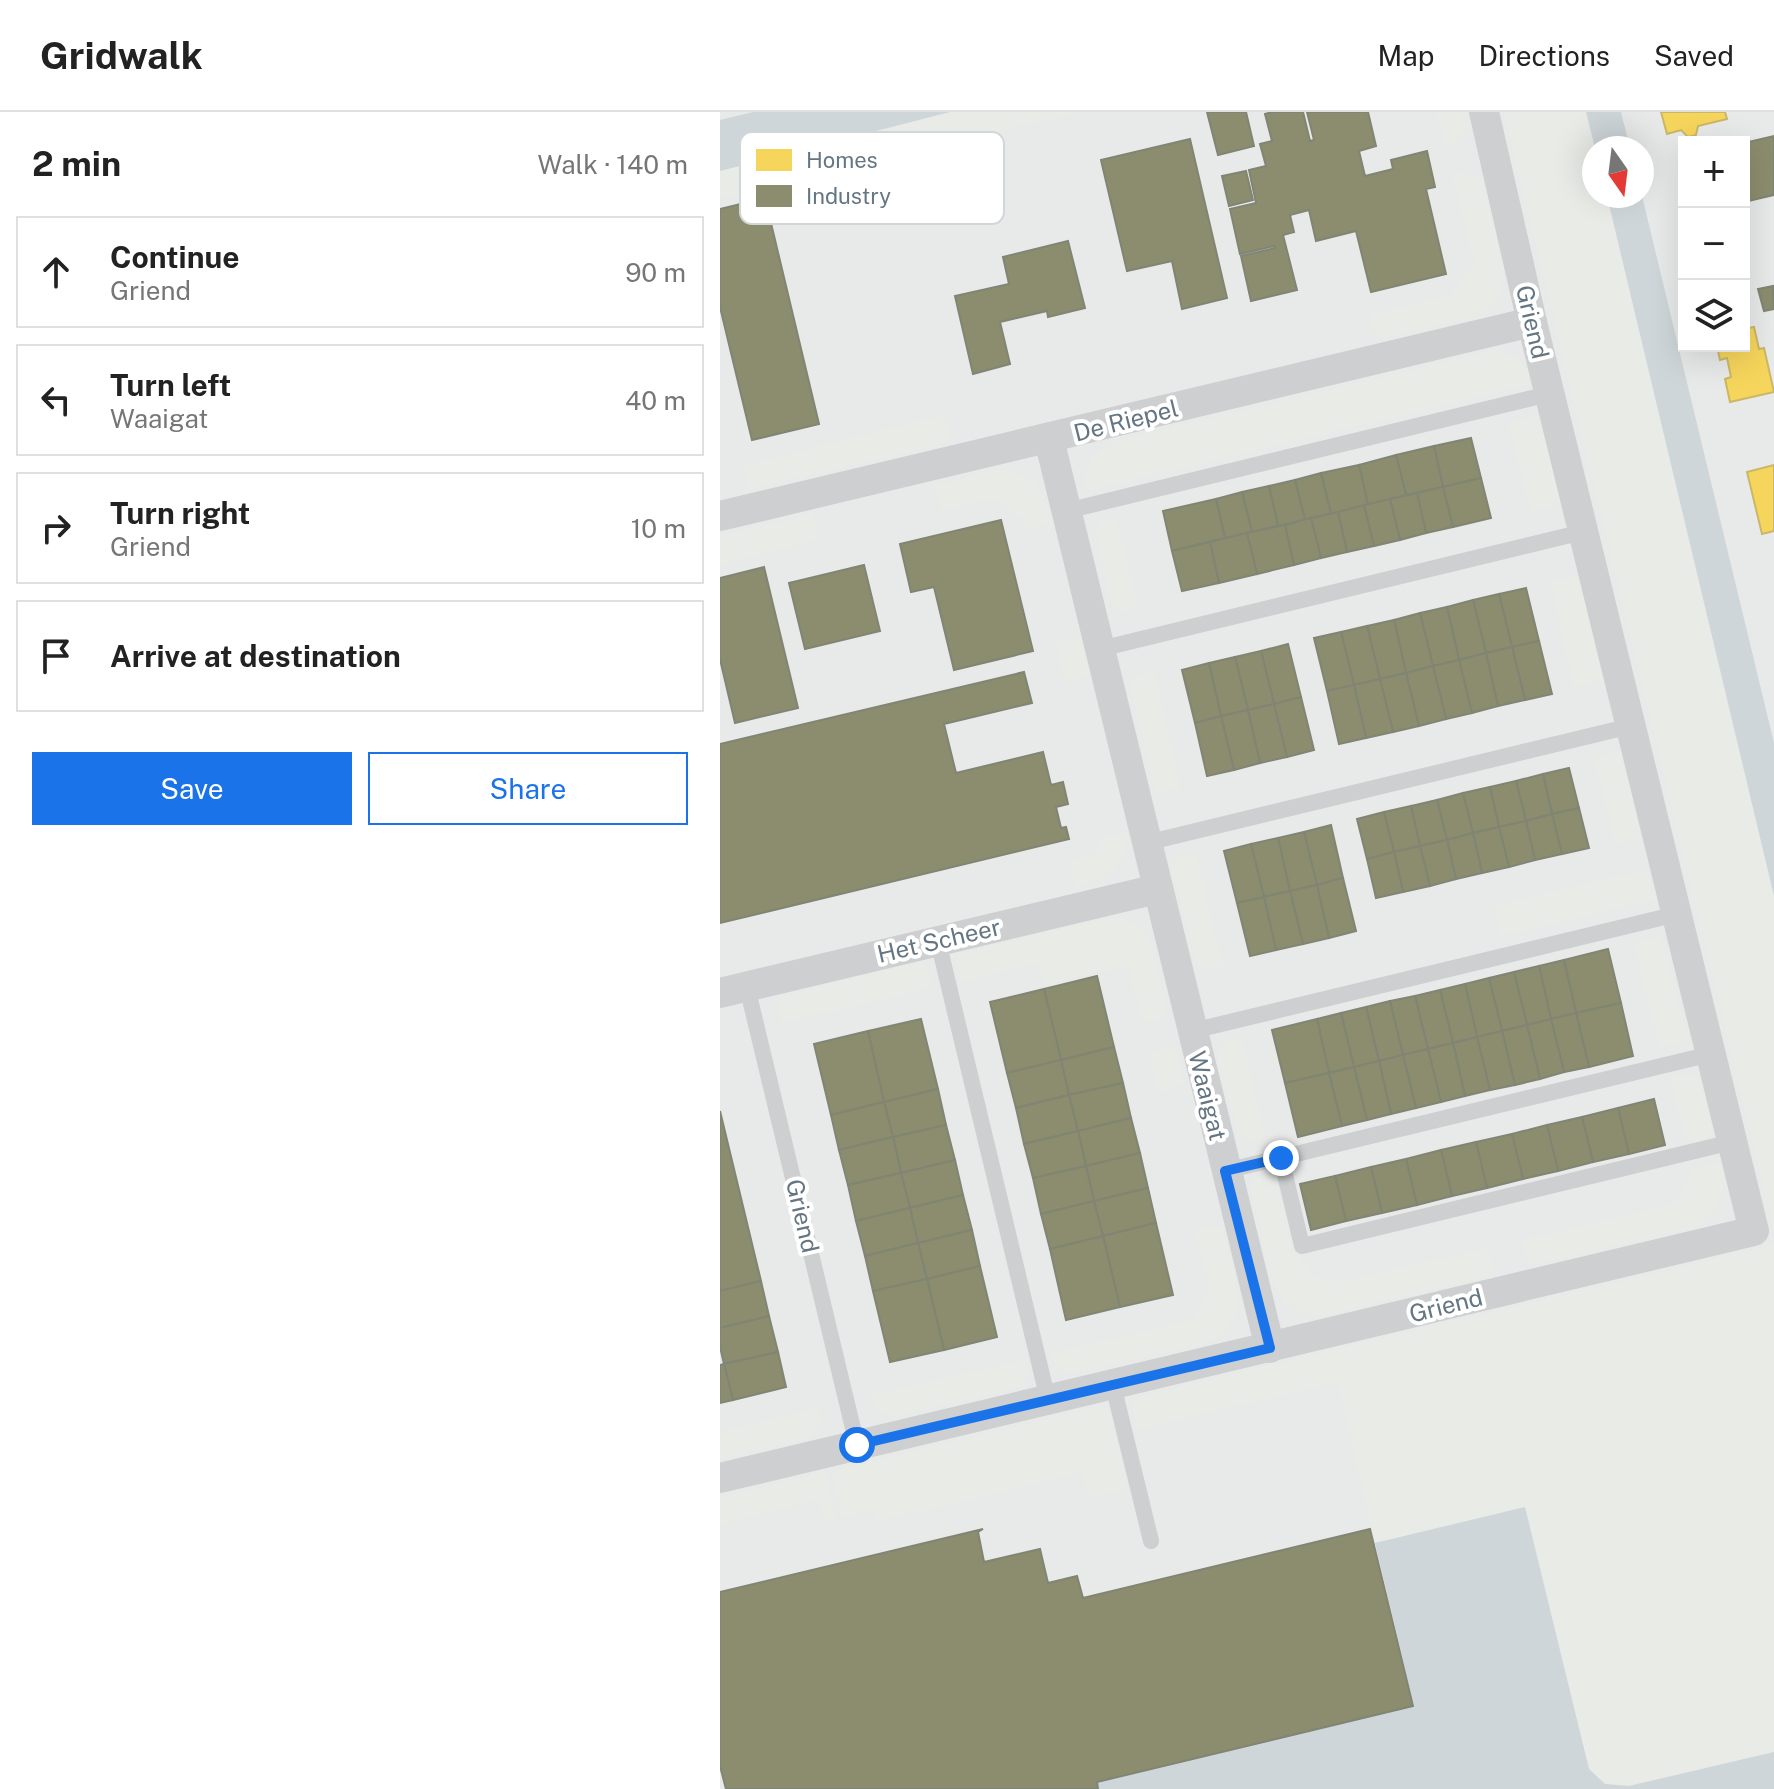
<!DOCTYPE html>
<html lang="en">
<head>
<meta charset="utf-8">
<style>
	body { margin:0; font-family:"Public Sans",sans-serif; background:#f2f2f2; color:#222 }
	.controls { position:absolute; right:24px; top:24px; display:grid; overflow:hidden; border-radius:0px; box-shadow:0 8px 32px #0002 }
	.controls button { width:72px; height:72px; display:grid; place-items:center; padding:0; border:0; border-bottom:2px solid #e0e0e0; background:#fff; color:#222; font:40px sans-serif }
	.compass { position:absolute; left:862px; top:24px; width:72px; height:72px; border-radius:50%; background:#fff; box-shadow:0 8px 32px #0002; rotate:166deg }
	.stop { position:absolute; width:24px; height:24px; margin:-18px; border:6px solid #1a73e8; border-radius:50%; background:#fff }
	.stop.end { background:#1a73e8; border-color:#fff; box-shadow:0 2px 8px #0008 }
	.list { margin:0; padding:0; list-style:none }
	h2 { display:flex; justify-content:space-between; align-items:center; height:104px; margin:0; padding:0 32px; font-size:34px }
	h2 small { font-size:26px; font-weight:400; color:#767676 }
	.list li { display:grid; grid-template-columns:52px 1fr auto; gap:24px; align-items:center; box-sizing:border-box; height:112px; margin:0 16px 16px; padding:0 16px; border:2px solid #e0e0e0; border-radius:0px }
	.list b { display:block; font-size:30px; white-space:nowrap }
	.list p { margin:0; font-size:26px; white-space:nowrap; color:#767676 }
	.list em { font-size:26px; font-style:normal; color:#767676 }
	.actions { display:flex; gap:16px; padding:24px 32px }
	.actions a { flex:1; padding:18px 0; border:2px solid #1a73e8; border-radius:0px; text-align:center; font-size:28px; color:#1a73e8 }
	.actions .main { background:#1a73e8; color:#fff }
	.icon { flex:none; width:44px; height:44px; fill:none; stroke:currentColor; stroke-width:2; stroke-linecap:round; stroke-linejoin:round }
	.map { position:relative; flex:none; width:1054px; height:1677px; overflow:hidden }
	header { display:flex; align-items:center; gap:48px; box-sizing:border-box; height:112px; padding:0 40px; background:#fff; border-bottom:2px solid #e0e0e0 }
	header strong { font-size:38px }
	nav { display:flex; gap:44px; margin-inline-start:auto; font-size:28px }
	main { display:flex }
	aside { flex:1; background:#fff }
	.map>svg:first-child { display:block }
	.built { fill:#e8e9e9; fill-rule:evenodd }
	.green { fill:#e8ebe6 }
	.water { fill:#ced6d9 }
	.homes { fill:#f6d55c; stroke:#cab868; stroke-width:2 }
	.industry { fill:#8c8c6e; stroke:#808574; stroke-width:2 }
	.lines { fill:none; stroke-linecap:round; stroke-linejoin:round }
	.service { stroke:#cecfd0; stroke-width:16 }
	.minor { stroke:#cecfd0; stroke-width:30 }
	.route { stroke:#1a73e8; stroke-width:10 }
	.labels { text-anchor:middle; stroke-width:8; stroke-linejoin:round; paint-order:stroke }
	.street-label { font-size:24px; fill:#657683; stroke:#fff }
	.key { fill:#fff; stroke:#d1d6da; stroke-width:2 }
	.key-label { font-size:22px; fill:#657683 }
</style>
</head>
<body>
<header>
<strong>Gridwalk</strong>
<nav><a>Map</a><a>Directions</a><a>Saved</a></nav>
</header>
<main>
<aside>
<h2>2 min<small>Walk · 140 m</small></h2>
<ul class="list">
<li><svg class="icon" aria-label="ahead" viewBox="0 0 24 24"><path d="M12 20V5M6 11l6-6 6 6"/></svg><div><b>Continue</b><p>Griend</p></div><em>90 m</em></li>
<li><svg class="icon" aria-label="left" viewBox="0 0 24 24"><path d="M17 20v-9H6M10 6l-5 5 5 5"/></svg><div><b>Turn left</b><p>Waaigat</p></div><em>40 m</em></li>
<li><svg class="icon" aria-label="right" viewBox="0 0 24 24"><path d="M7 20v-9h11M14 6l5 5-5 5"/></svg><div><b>Turn right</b><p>Griend</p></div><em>10 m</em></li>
<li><svg class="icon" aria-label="arrive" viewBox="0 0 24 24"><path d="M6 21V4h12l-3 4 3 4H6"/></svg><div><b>Arrive at destination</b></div></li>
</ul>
<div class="actions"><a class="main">Save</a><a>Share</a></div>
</aside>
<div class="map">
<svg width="1054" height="1677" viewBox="0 0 1054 1677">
	<rect width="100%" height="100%" fill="#f9f9f9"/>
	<path class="built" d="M 0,0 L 1054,0 L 1054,1670 L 976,1677 L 0,1677 ZM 964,30 L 1024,30 L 1024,234 L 964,234 ZM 874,36 L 922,36 L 922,84 L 874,84 Z"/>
	<g class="green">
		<polygon points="230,0 359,0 0,87 0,59"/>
		<polygon points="717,0 744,0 748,19 727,39"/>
		<polygon points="784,0 866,0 875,36 874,84 887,84 1054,784 1054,1119"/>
		<polygon points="742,61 762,67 784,157 781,179 773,192 755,205 665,226 653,219 650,203 730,184 754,150 732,63"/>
		<path d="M 774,239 L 797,245 L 812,264 L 808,273 L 370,378 L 364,372 C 368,346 381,334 405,326 Z"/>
		<polygon points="223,303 232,324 224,332 29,377 24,353"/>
		<polygon points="821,303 842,392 811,400 789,311"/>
		<path d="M 278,357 C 321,365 319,372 333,411 L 306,418 L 303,405 L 274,387 L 221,398 L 215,373 Z"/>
		<polygon points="93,402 99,428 0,453 0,424"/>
		<polygon points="396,406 419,495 399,500 392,495 375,418 379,411"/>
		<polygon points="859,463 883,568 854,575 830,470"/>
		<polygon points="361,525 370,563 345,570 335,530"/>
		<polygon points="434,559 461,676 442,681 434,676 410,574 416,564"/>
		<polygon points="901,639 922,726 895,732 874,645"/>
		<path d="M 407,720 C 405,756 390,767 355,775 L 349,748 L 374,742 L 384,725 Z"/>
		<polygon points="476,740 502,852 483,857 475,846 451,751 458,744"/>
		<polygon points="928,757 935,788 781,824 774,794"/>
		<polygon points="403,806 417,813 428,823 448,897 440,906 423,911 408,854 324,873 317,850 241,870 235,849 240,841 383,807"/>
		<polygon points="941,824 969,929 939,936 914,831"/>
		<polygon points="201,849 208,854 212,876 62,911 57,894 63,884"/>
		<polygon points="521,924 546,1026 530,1029 518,1023 497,942 502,931"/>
		<polygon points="455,934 465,973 439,980 428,941"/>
		<polygon points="972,961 979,965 993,1018 988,1026 967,1031 950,966"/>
		<path d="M 994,1052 L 1002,1056 C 1008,1082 996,1102 974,1115 L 815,1153 L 808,1148 L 803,1128 L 954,1092 L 974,1057 Z"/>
		<path d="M 555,1061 L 572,1137 L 594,1165 L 616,1170 L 768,1136 L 773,1157 L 769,1164 L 603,1204 C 589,1202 578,1201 568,1192 C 547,1173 537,1101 530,1073 L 535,1066 Z"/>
		<path d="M 496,1114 L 504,1119 C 513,1157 536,1210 488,1231 L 351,1263 L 335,1254 L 332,1241 L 474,1207 L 490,1178 L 475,1119 Z"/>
		<polygon points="1054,1133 1054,1640 909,1674 885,1673 869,1657 805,1395 655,1431 618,1270 418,1318 412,1294 419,1284"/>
		<polygon points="305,1247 308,1260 300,1275 174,1305 156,1296 153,1283"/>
		<polygon points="379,1294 390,1301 408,1377 369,1387 363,1360 157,1410 154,1397 122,1406 112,1359"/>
		<polygon points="98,1296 101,1309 90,1326 0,1347 0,1320"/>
		<polygon points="105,1360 116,1407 105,1410 99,1388 0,1413 0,1385"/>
	</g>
	<g class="water">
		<polygon points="33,0 230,0 0,59 0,8"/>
		<polygon points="866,0 901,0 910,36 875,36"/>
		<polygon points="887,84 922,84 1054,631 1054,784"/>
		<polygon points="805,1395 869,1657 885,1672 909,1674 1054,1640 1054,1677 378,1677 377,1670 694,1594 655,1431"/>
	</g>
	<g class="homes">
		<polygon points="941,0 1005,0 1007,7 978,14 976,23 968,25 961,18 947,22"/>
		<polygon points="1034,215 1039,237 1044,236 1054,280 1010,290 1005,267 1011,265 1007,246 1000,248 997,234 1024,234 1024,217"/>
		<polygon points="1054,353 1054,419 1042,422 1027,360"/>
	</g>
	<g class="industry">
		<polygon points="487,0 526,0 534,34 498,43"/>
		<polygon points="552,0 583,0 590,29 594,28 587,0 648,0 656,34 639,39 645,64 673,57 671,48 707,39 715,75 706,77 726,162 651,180 636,119 596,129 589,98 570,103 574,120 563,123 577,178 531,189 521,144 555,136 554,134 520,142 510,97 536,91 529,58 546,54 540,32 552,29 545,2"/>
		<polygon points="1054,24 1054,83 1024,90 1024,31"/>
		<polygon points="470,27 507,186 462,197 452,149 407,159 381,48"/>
		<polygon points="526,59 533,88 509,94 502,64"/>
		<polygon points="45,86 99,312 32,328 0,195 0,97"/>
		<polygon points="348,129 365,196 328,205 327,199 280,210 290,252 253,262 235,184 289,172 283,145"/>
		<polygon points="1053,174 1054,197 1044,199 1038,177"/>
		<polygon points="751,326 761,366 723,375 714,334"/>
		<polygon points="714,334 723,375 686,383 676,343"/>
		<polygon points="676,343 686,383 648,393 639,353"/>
		<polygon points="639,353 648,393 611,402 601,361"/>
		<polygon points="601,361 611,402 585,408 575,368"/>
		<polygon points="761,366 771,406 733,415 723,375"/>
		<polygon points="575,368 585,408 558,414 549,374"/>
		<polygon points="549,374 558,414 532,420 522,380"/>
		<polygon points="723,375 733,415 706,421 697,381"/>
		<polygon points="522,380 532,420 505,426 496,387"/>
		<polygon points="697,381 706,421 680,428 670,387"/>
		<polygon points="496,387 505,426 452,439 443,399"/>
		<polygon points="670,387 680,428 654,434 644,393"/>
		<polygon points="644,393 654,434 627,440 618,400"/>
		<polygon points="618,400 627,440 601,446 591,406"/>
		<polygon points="591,406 601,446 574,453 565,413"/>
		<polygon points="281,408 313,539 234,558 214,475 191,480 180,432"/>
		<polygon points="565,413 574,453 537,462 527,421"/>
		<polygon points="527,421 537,462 499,471 490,430"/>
		<polygon points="490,430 499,471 462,479 452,439"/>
		<polygon points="144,453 160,519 85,537 69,471"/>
		<polygon points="44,455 78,596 15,611 0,547 0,466"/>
		<polygon points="806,476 819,529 792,535 779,482"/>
		<polygon points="779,482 792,535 766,541 753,488"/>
		<polygon points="753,488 766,541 739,548 727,495"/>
		<polygon points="727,495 739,548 713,554 700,501"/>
		<polygon points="700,501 713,554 686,561 674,508"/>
		<polygon points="674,508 686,561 660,567 647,514"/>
		<polygon points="647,514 660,567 634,573 621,520"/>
		<polygon points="621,520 634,573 607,579 594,526"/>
		<polygon points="819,529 832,582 805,588 792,535"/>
		<polygon points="568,532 581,585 554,592 541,539"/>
		<polygon points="792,535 805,588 778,594 766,541"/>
		<polygon points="541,539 554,592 528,598 515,545"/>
		<polygon points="766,541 778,594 752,601 739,548"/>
		<polygon points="515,545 528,598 501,604 489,551"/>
		<polygon points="739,548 752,601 726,607 713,554"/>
		<polygon points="489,551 501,604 475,611 462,558"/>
		<polygon points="713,554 726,607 699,614 686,561"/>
		<polygon points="304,560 312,591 224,612 236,661 323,640 331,673 343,670 348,692 336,695 341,716 346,715 349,727 0,811 0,632"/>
		<polygon points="686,561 699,614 673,620 660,567"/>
		<polygon points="660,567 673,620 646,626 634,573"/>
		<polygon points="634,573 646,626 619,632 607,579"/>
		<polygon points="581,585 594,638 567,645 554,592"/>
		<polygon points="554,592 567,645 540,651 528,598"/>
		<polygon points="528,598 540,651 514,658 501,604"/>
		<polygon points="501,604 514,658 487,664 475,611"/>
		<polygon points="849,656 859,696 832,702 823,662"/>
		<polygon points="823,662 832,702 806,709 796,669"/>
		<polygon points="796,669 806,709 779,715 770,675"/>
		<polygon points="770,675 779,715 753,721 743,681"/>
		<polygon points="743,681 753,721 727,728 717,688"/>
		<polygon points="717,688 727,728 700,734 691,694"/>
		<polygon points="691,694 700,734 674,740 664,700"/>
		<polygon points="859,696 869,736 842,742 832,702"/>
		<polygon points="664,700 674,740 647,747 637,707"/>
		<polygon points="832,702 842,742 815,748 806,709"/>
		<polygon points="806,709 815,748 789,755 779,715"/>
		<polygon points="611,713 623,766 597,773 584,720"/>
		<polygon points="779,715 789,755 762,761 753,721"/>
		<polygon points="584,720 597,773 570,779 558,726"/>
		<polygon points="753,721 762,761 736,767 727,728"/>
		<polygon points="558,726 570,779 544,785 531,732"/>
		<polygon points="727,728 736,767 710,774 700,734"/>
		<polygon points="531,732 544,785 517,791 504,739"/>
		<polygon points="700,734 710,774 683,780 674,740"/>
		<polygon points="674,740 683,780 656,786 647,747"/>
		<polygon points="623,766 636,819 609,826 597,773"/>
		<polygon points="597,773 609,826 583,832 570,779"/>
		<polygon points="570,779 583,832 556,838 544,785"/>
		<polygon points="544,785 556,838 530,844 517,791"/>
		<polygon points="888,837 901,891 856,901 844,848"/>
		<polygon points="844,848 856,901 831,907 819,854"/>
		<polygon points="819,854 831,907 807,913 794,860"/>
		<polygon points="794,860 807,913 782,919 769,866"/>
		<polygon points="377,864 394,935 341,948 324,877"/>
		<polygon points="769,866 782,919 757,925 745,872"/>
		<polygon points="745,872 757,925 733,931 720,878"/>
		<polygon points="324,877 341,948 287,961 270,890"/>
		<polygon points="720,878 733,931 708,937 695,884"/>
		<polygon points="695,884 708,937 683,943 670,889"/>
		<polygon points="670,889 683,943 659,949 646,895"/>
		<polygon points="901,891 913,944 869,955 856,901"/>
		<polygon points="646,895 659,949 634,955 621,901"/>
		<polygon points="621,901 634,955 609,961 597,907"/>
		<polygon points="856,901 869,955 844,960 831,907"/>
		<polygon points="201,907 218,977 164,990 148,919"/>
		<polygon points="597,907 609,961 565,971 552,918"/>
		<polygon points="831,907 844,960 820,967 807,913"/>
		<polygon points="807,913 820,967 795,973 782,919"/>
		<polygon points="148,919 164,990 111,1003 94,932"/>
		<polygon points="782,919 795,973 770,978 757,925"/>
		<polygon points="757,925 770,978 745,984 733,931"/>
		<polygon points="733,931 745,984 721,990 708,937"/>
		<polygon points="394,935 403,971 349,983 341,948"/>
		<polygon points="708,937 721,990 696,996 683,943"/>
		<polygon points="683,943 696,996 671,1002 659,949"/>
		<polygon points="341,948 349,983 296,996 287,961"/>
		<polygon points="659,949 671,1002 647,1008 634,955"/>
		<polygon points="634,955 647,1008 622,1014 609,961"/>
		<polygon points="609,961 622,1014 578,1025 565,971"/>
		<polygon points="403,971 411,1006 358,1019 349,983"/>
		<polygon points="218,977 226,1013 173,1025 164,990"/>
		<polygon points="349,983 358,1019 304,1032 296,996"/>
		<polygon points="934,987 945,1033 909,1042 898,996"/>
		<polygon points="164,990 173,1025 119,1038 111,1003"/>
		<polygon points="898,996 909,1042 873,1050 862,1005"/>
		<polygon points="0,999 41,1169 0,1179"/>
		<polygon points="862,1005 873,1050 838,1059 827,1013"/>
		<polygon points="411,1006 420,1041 366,1054 358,1019"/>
		<polygon points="226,1013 235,1048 181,1061 173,1025"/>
		<polygon points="827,1013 838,1059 803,1067 792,1022"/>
		<polygon points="358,1019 366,1054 313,1066 304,1032"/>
		<polygon points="792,1022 803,1067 767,1076 756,1030"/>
		<polygon points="173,1025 181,1061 128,1073 119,1038"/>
		<polygon points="756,1030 767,1076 732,1084 721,1038"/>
		<polygon points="721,1038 732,1084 697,1093 686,1047"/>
		<polygon points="420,1041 428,1076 374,1089 366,1054"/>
		<polygon points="686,1047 697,1093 662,1101 651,1055"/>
		<polygon points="235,1048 243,1083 190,1096 181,1061"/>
		<polygon points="366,1054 374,1089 321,1102 313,1066"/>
		<polygon points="651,1055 662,1101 626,1109 615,1064"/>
		<polygon points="181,1061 190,1096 136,1109 128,1073"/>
		<polygon points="615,1064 626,1109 591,1118 580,1072"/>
		<polygon points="428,1076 436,1111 383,1124 374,1089"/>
		<polygon points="243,1083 252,1118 198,1131 190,1096"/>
		<polygon points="374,1089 383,1124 330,1137 321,1102"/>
		<polygon points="190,1096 198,1131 145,1144 136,1109"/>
		<polygon points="436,1111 453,1183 400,1195 383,1124"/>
		<polygon points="252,1118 260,1154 207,1167 198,1131"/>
		<polygon points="383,1124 400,1195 346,1208 330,1137"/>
		<polygon points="198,1131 207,1167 153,1179 145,1144"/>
		<polygon points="260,1154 277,1225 224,1238 207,1167"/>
		<polygon points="207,1167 224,1238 170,1250 153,1179"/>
		<polygon points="41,1169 49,1204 0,1216 0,1179"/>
		<polygon points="49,1204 58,1240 4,1252 0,1235 0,1216"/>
		<polygon points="58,1240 66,1275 13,1288 4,1252"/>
		<polygon points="4,1252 13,1288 0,1291 0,1253"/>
		<polygon points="263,1417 258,1420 264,1450 320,1437 328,1471 357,1464 363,1486 650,1417 693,1594 377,1670 378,1677 6,1677 0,1654 0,1480"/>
	</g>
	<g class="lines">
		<g class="service">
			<polyline points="346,399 829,282"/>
			<polyline points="380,537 863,420"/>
			<polyline points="426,731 911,614"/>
			<polyline points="218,829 328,1288"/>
			<polyline points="27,875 137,1333"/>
			<polyline points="472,919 957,802"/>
			<polyline points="561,1046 582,1134 1012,1030"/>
			<polyline points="505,1059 991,942"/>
			<polyline points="393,1273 431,1429"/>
		</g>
		<g class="minor">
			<polyline points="329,327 550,1236"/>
			<polyline points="0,404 812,210"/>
			<polyline points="0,881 437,777"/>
			<polyline points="0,1366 1034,1119 812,210 764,0"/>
		</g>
	</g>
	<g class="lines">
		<polyline class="route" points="137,1333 550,1236 505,1059 561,1046"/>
	</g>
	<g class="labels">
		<g class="street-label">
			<text transform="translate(812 210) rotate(77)" y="8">Griend</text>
			<text transform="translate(406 309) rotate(-14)" y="8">De Riepel</text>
			<text transform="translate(219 829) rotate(-13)" y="8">Het Scheer</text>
			<text transform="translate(487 984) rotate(76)" y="8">Waaigat</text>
			<text transform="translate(82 1104) rotate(77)" y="8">Griend</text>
			<text transform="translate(726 1194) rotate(-14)" y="8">Griend</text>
		</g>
	</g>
	<rect x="20" y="20" width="264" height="92" rx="12" class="key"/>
	<rect x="36" y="37" width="36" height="22" fill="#f6d55c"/>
	<rect x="36" y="73" width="36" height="22" fill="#8c8c6e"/>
	<g class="key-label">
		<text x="86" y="56">Homes</text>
		<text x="86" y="92">Industry</text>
	</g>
</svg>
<div class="controls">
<button>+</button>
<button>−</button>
<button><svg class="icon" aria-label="layers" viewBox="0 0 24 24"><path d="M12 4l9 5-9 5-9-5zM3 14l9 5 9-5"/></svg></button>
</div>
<svg class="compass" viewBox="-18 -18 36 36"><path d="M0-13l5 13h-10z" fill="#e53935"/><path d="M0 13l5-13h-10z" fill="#767676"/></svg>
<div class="stop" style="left:137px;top:1333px"></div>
<div class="stop end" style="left:561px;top:1046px"></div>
</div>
</main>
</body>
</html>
